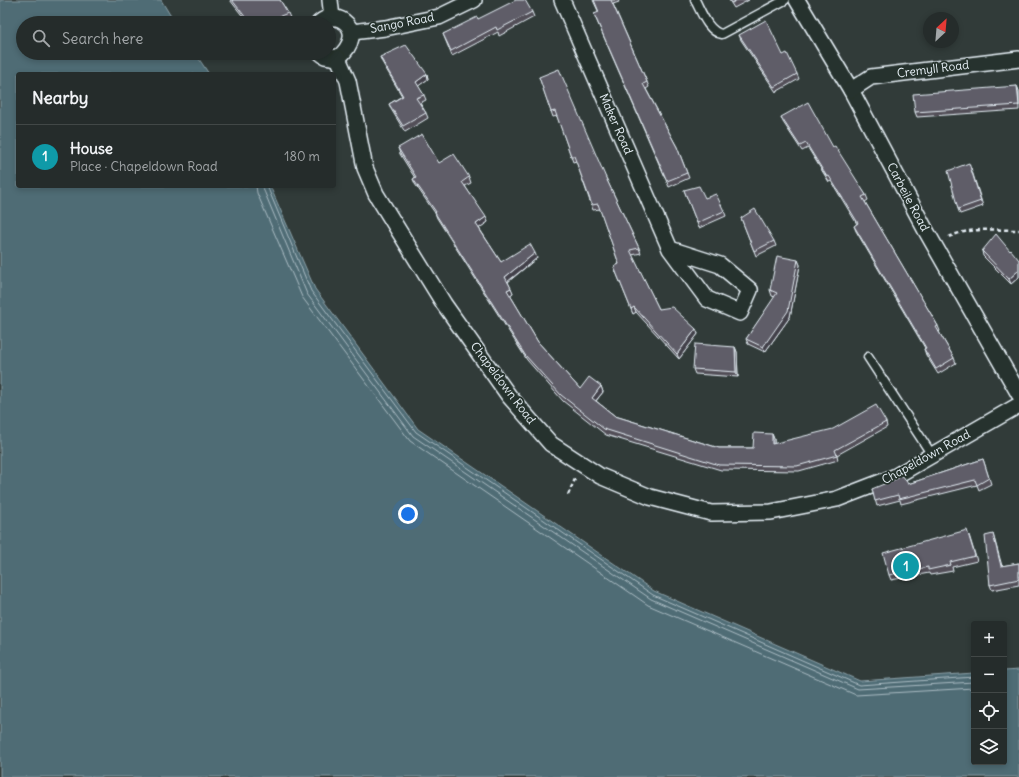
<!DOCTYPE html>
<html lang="en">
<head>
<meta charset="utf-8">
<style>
	body { margin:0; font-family:Delius,sans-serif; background:#2d3433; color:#f1f3f6 }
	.controls { position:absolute; right:12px; bottom:12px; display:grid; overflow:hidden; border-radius:4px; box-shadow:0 2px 6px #0003 }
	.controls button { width:36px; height:36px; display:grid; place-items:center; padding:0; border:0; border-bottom:1px solid #424847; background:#252c2b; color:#f1f3f6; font:20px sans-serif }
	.compass { position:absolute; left:923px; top:12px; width:36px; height:36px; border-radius:50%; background:#252c2b; box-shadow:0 2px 6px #0003; rotate:26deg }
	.you { position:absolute; left:408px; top:514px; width:14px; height:14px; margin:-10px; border:3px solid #fff; border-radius:50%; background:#1a73e8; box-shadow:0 0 0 6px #1a73e833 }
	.badge { display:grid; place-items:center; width:26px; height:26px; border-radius:50%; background:#ffd166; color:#fff; font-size:13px; font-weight:700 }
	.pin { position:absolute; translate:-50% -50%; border:2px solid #fff; box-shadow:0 1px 4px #0006 }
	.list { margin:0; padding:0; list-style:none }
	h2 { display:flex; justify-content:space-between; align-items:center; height:52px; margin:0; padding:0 16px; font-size:17px }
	h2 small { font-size:13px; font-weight:400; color:#a3a7a9 }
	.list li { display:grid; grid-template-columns:26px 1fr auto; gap:12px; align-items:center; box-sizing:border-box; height:64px; padding:0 16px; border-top:1px solid #424847 }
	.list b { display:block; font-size:15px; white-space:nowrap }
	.list p { margin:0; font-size:13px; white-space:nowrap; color:#a3a7a9 }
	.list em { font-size:13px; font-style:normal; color:#a3a7a9 }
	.icon { flex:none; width:22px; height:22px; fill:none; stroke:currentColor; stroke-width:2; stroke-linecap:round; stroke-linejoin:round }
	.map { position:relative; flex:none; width:1019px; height:777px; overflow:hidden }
	.search { position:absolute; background:#252c2b; box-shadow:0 2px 6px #0003; left:16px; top:16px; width:320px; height:44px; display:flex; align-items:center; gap:10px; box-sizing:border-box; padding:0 14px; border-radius:22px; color:#a3a7a9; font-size:15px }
	.panel { position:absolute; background:#252c2b; box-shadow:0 2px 6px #0003; left:16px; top:72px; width:320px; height:116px; border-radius:4px }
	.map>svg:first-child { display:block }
	.water { fill:#4f6c75; stroke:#8ca1a9 }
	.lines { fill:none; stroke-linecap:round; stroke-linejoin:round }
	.shore { stroke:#abbcc4; stroke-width:1 }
	.service-casing { stroke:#e8f1f8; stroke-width:11 }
	.minor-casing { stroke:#e8f1f8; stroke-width:18 }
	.path { stroke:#e8f1f8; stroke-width:2.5; stroke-dasharray:4 3; stroke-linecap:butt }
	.service { stroke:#26332d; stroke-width:8 }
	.minor { stroke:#26332d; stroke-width:15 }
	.wall { fill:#525059; stroke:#e8f1f8 }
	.shaded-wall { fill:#424149; stroke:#e8f1f8 }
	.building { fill:#5f5d68; stroke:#e8f1f8 }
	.labels { text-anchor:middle; stroke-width:3.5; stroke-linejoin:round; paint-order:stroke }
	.street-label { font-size:12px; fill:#e8f1f8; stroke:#26332d }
</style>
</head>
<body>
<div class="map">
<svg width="1019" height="777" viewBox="0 0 1019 777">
	<rect width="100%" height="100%" fill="#313b39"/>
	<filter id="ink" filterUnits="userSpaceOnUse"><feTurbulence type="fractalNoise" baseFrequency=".025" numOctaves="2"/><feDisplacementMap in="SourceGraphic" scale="8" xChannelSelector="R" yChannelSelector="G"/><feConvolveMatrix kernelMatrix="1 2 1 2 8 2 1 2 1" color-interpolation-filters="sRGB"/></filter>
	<g filter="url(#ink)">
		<polygon class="water" points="0,0 161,0 175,23 23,23 23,53 195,53 209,74 18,74 18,186 270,186 315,289 418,429 654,591 860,681 974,673 974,762 1004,762 1004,671 1019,670 1019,777 0,777"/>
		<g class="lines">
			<g class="shore">
				<polyline points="256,186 257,193 302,297 410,441 648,605 856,695 974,688"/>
				<polyline points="262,186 307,294 413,436 651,599 858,689 974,682"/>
				<polyline points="267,186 311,291 416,432 653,595 859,685 974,677"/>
			</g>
			<g class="service-casing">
				<g id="service">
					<path d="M 695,0 C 701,11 708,32 722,34 L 785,0"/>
					<polyline points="868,357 932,455"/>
				</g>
			</g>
			<g class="minor-casing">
				<g id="minor">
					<polyline points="330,0 332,18"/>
					<polyline points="562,0 670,249 707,299 740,313 750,290 720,265 670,249"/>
					<polyline points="797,0 851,90 925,229 1019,394"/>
					<path d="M 319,23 C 336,7 370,30 338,58 L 325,56 L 321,53"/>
					<polyline points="352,32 385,28 439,17 474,0"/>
					<polyline points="338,58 348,81 365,168 376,194 444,304 509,396 551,444 600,476 650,497 711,513 771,512 837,499 894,477 1019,405"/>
					<polyline points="851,90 871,77 1019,59"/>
				</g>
			</g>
			<g class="path">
				<path d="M 949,237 C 969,227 997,230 1019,230"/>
				<polyline points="568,495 575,479"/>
			</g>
			<use href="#service" class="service"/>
			<use href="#minor" class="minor"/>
		</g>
		<g class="wall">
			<polygon points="230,0 280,0 288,13 290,18 278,23 248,23"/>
			<polygon points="593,0 618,0 619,2 613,4 647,82 649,87 646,89 677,147 689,178 669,187 596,19 594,14 599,13"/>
			<polygon points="729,0 749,0 734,8"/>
			<polygon points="532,12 534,17 499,36 498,32 452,56 443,34 478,19"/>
			<polygon points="739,35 783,55 797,74 799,79 776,92 741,40"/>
			<polygon points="380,57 427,74 428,79 418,86 424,95 426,100 420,103 426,113 428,118 405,132 391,109 389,104 402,96 382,62"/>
			<polygon points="539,77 606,178 639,248 641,253 632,255 659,309 696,329 698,334 679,359 636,312 633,314 614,267 619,264 600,209 593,210 576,161 573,162 557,116 553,117"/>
			<polygon points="1017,86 1019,91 1019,110 917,117 915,112"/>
			<polygon points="781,117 833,147 866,195 868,200 865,202 938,326 940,331 939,332 954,358 956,363 938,374 926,355 924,349 925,348 856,231 854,226 857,224 831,181 829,182 808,148 802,151 783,122"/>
			<polygon points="398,148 439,163 469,177 471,183 465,186 488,222 479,228 501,262 537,258 508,282 513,293 510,295 538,342 580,389 601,386 603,392 596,401 615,416 719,448 753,448 772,434 774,439 774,444 886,422 887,427 837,455 838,460 799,471 721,470 606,435 563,401 527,360 437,218 435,213 415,184 413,179 415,178 400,154"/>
			<polygon points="971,168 983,206 960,214 958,209"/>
			<polygon points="684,190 705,198 724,211 726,216 699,228"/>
			<polygon points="741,218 774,241 776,246 756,256"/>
			<polygon points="982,251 1010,251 1019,260 1019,277 1011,284 983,256"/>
			<polygon points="798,260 800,265 790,317 765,352 748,344 746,339 775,297 772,296 770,290"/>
			<polygon points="735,347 737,352 738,377 695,374 693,369"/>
			<polygon points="983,459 991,484 979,490 977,485 901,504 900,500 877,506 872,489 908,484"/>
			<polygon points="993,534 1002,566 1019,563 1019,585 992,590 990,585"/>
			<polygon points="969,535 977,561 952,567 953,571 930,575 929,573 891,580 889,575"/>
		</g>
		<g class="shaded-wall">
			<polygon points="427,74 428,79 417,87 416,82"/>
			<polygon points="1017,86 1019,91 1019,106 1019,105"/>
			<polygon points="486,217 488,222 478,229 476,224"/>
			<polygon points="535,253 537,258 507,282 505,277"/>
			<polygon points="798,260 800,265 790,317 765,352 763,347"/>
			<polygon points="1019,270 1019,277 1011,284 1009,279"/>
			<polygon points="511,288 513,293 509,296 507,290"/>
			<polygon points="634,307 636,312 633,314 631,309"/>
			<polygon points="696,329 698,334 679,359 677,354"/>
			<polygon points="735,347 737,352 738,377 736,372"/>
			<polygon points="601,386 603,392 594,403 592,398"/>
			<polygon points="772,434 774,439 774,450 772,444"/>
		</g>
		<g class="building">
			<polygon points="232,0 280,0 288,13 270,20 266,23 250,23"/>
			<polygon points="516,0 525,0 532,12 497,30 496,27 451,51 443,34 477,17 478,19"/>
			<polygon points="594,0 611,0 647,82 643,84 677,147 687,173 667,181 594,14 599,12"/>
			<polygon points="730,0 737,0 732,3"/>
			<polygon points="766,20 783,55 787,53 797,74 774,87 739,35"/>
			<polygon points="406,45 427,74 416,82 424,95 416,98 426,113 403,126 389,104 403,96 380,57"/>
			<polygon points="559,69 606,178 639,248 630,250 659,309 672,307 696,329 677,354 634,307 631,309 614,267 619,264 598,204 592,205 574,156 571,156 555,111 551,112 539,77"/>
			<polygon points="1017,86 1019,105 915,112 913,94"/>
			<polygon points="808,102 833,147 835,146 866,195 862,197 938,326 936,327 954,358 936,369 924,349 926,348 854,226 858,223 829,176 827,177 806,143 800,146 781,117"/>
			<polygon points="422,134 439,163 454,154 469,177 462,182 486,217 476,224 501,262 530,244 535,253 505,277 511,288 507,290 538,342 580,389 589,377 601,386 592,398 615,416 719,448 753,448 754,433 772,434 772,444 833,429 876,405 886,422 835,450 837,455 797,466 719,465 604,429 561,395 525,355 435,213 436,212 413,179 416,177 398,148"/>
			<polygon points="969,163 981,201 958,209 948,171"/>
			<polygon points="699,186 705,198 716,194 724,211 697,223 684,190"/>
			<polygon points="755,209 774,241 754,251 741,218"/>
			<polygon points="996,234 1010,251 1011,250 1019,260 1019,270 1009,279 982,251"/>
			<polygon points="777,256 798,260 788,311 763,347 746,339 777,293 770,290"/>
			<polygon points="695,344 735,347 736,372 693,369"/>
			<polygon points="983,459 989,478 977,485 975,480 899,499 898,495 875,501 872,489 903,476 908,484"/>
			<polygon points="967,530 975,556 950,562 951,565 928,570 928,567 889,575 883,553"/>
			<polygon points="993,534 1001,566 1019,563 1019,579 990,585 985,536"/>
		</g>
	</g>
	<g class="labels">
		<g class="street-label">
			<text transform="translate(402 23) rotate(-11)" y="4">Sango Road</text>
			<text transform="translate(933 69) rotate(-7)" y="4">Cremyll Road</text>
			<text transform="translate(616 124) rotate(66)" y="4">Maker Road</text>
			<text transform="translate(908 197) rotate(62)" y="4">Carbeile Road</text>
			<text transform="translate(503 383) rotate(53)" y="4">Chapeldown Road</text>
			<text transform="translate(926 457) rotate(-29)" y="4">Chapeldown Road</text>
		</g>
	</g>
</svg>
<div class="controls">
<button>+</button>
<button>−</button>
<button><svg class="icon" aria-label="locate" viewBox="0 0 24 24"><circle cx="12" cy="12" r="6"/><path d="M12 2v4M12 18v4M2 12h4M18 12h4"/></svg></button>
<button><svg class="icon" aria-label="layers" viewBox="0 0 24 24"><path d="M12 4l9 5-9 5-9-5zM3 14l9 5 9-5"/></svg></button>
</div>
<svg class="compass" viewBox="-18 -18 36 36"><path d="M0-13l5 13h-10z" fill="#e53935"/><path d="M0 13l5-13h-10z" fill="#a3a7a9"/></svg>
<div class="you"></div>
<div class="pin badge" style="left:906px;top:566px;background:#0f9aa8">1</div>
<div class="search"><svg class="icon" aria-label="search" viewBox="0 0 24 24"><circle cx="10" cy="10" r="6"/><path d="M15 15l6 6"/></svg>Search here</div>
<section class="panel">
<h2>Nearby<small></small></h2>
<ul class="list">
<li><span class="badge" style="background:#0f9aa8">1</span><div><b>House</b><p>Place · Chapeldown Road</p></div><em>180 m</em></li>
</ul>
</section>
</div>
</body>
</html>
